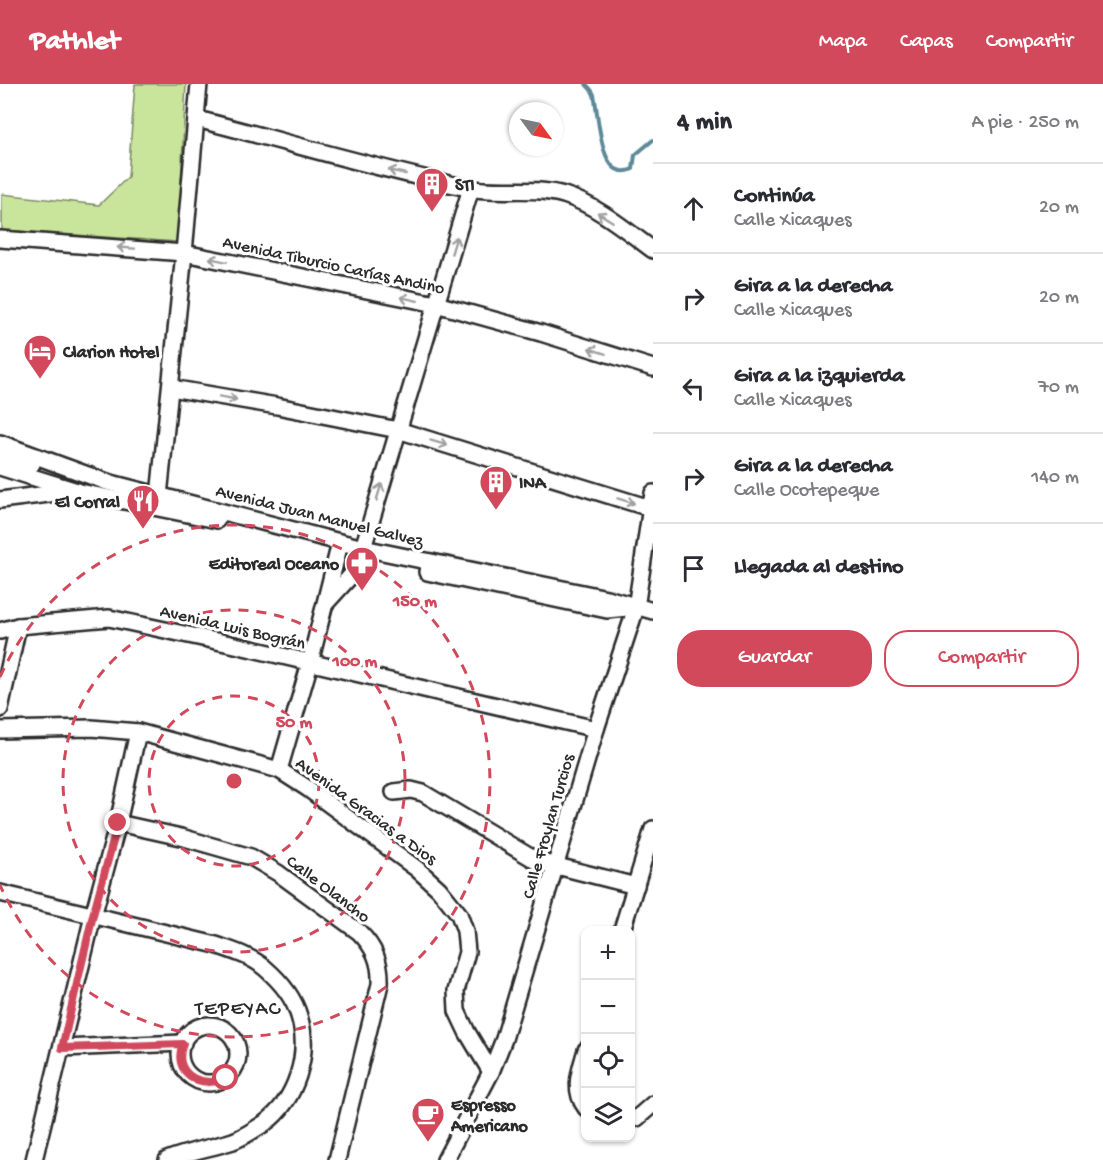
<!DOCTYPE html>
<html lang="es">
<head>
<meta charset="utf-8">
<style>
	body { margin:0; font-family:"Gochi Hand",sans-serif; background:#f7f7f7; color:#2b2b33 }
	.controls { position:absolute; right:18px; bottom:18px; display:grid; overflow:hidden; border-radius:12px; box-shadow:0 2px 4px #0004 }
	.controls button { width:54px; height:54px; display:grid; place-items:center; padding:0; border:0; border-bottom:2px solid #e1e1e2; background:#fff; color:#2b2b33; font:30px sans-serif }
	.compass { position:absolute; left:509px; top:18px; width:54px; height:54px; border-radius:50%; background:#fff; box-shadow:0 2px 4px #0004; rotate:123deg }
	.stop { position:absolute; width:18px; height:18px; margin:-14px; border:4px solid #d1495b; border-radius:50%; background:#fff }
	.stop.end { background:#d1495b; border-color:#fff; box-shadow:0 2px 6px #0008 }
	.list { margin:0; padding:0; list-style:none }
	h2 { display:flex; justify-content:space-between; align-items:center; height:78px; margin:0; padding:0 24px; font-size:26px }
	h2 small { font-size:20px; font-weight:400; color:#7c7c81 }
	.list li { display:grid; grid-template-columns:39px 1fr auto; gap:18px; align-items:center; box-sizing:border-box; height:90px; padding:0 24px; border-top:2px solid #e1e1e2 }
	.list b { display:block; font-size:22px; white-space:nowrap }
	.list p { margin:0; font-size:20px; white-space:nowrap; color:#7c7c81 }
	.list em { font-size:20px; font-style:normal; color:#7c7c81 }
	.actions { display:flex; gap:12px; padding:18px 24px }
	.actions a { flex:1; padding:14px 0; border:2px solid #d1495b; border-radius:24px; text-align:center; font-size:21px; color:#d1495b }
	.actions .main { background:#d1495b; color:#fff }
	.icon { flex:none; width:33px; height:33px; fill:none; stroke:currentColor; stroke-width:2; stroke-linecap:round; stroke-linejoin:round }
	.map { position:relative; flex:none; width:653px; height:1076px; overflow:hidden }
	header { display:flex; align-items:center; gap:36px; box-sizing:border-box; height:84px; padding:0 30px; background:#d1495b; color:#fff }
	header strong { font-size:28px }
	nav { display:flex; gap:33px; margin-inline-start:auto; font-size:21px }
	main { display:flex }
	aside { flex:1; background:#fff }
	.map>svg:first-child { display:block }
	.green { fill:#c9e59c; stroke:#7a8864; stroke-width:1.5 }
	.lines { fill:none; stroke-linecap:round; stroke-linejoin:round }
	.stream { stroke:#5d8997; stroke-width:4 }
	.minor-casing { stroke:#2b2b2b; stroke-width:20 }
	.minor { stroke:#fff; stroke-width:15 }
	.oneway { stroke:#a0a0a0 }
	.route { stroke:#d1495b; stroke-width:8 }
	.ring { fill:none; stroke:#d1495b; stroke-width:3; stroke-dasharray:10 8 }
	.labels { text-anchor:middle; stroke-width:6; stroke-linejoin:round; paint-order:stroke }
	.poi-label { font-size:18px; font-weight:bold; fill:#2b2b2b; stroke:#fff; text-anchor:start }
	.street-label { font-size:18px; fill:#2b2b2b; stroke:#fff }
	.neighbourhood-label { font-size:20px; letter-spacing:1.5px; fill:#2b2b2b; stroke:#fff }
	.centre { fill:#d1495b; stroke:#fff; stroke-width:3 }
	.ring-label { font-size:18px; text-anchor:middle; font-weight:bold; fill:#d1495b; stroke:#fff; stroke-width:6; stroke-linejoin:round; paint-order:stroke }
</style>
</head>
<body>
<header>
<strong>Pathlet</strong>
<nav><a>Mapa</a><a>Capas</a><a>Compartir</a></nav>
</header>
<main>
<div class="map">
<svg width="653" height="1076" viewBox="0 0 653 1076">
	<rect width="100%" height="100%" fill="#fff"/>
	<filter id="ink" filterUnits="userSpaceOnUse"><feTurbulence type="fractalNoise" baseFrequency=".0167" numOctaves="2"/><feDisplacementMap in="SourceGraphic" scale="12" xChannelSelector="R" yChannelSelector="G"/><feConvolveMatrix kernelMatrix="1 2 1 2 8 2 1 2 1" color-interpolation-filters="sRGB"/></filter>
	<g filter="url(#ink)">
		<polygon class="green" points="135,0 186,0 178,158 2,146 2,110 99,121 128,93"/>
		<g class="lines">
			<path class="stream" d="M 586,0 C 589,4 593,7 594,11 C 599,30 599,101 633,85 L 635,71 L 653,56"/>
			<g class="minor-casing">
				<g id="minor">
					<path d="M 197,35 C 287,58 377,85 468,104 C 499,110 532,102 564,111 C 596,121 626,146 653,166"/>
					<polyline points="0,155 184,169 436,220 541,249 653,284"/>
					<polyline points="171,304 277,322 398,346 653,425"/>
					<polyline points="0,359 107,398 142,407 363,464 607,514 653,527"/>
					<polyline points="0,370 32,380"/>
					<polyline points="0,383 80,408 217,436"/>
					<polyline points="159,412 184,169 199,0"/>
					<polyline points="0,416 65,408"/>
					<polyline points="363,464 471,104"/>
					<polyline points="427,488 607,526 627,524"/>
					<polyline points="326,519 366,475"/>
					<polyline points="0,547 18,542 109,534 235,561 596,645"/>
					<polyline points="0,625 18,542"/>
					<polyline points="0,646 91,644 138,648 279,686 307,704 417,785 439,805 459,830 465,847 467,868 456,907 457,927 467,948 491,988"/>
					<polyline points="279,686 310,579 338,467"/>
					<polyline points="394,708 411,706 423,709 537,777 636,802"/>
					<path d="M 118,739 L 181,753 L 251,773 L 278,789 L 359,848 C 374,863 381,878 380,900 L 337,1076"/>
					<path d="M 0,809 L 216,861 C 233,867 251,872 265,884 C 280,897 294,914 299,932 C 311,970 296,1016 265,1039 C 255,1045 244,1053 233,1057 C 211,1064 189,1067 167,1076"/>
					<polyline points="622,846 653,745"/>
					<circle cx="209" cy="970" r="29"/>
					<polyline points="62,964 183,959"/>
					<path d="M 586,966 C 580,987 572,1006 586,1024"/>
					<polyline points="630,1036 637,1034 653,1020"/>
					<polyline points="34,1076 93,832 118,739 138,648"/>
					<polyline points="445,1076 491,988 504,955 596,645 636,524 653,409"/>
				</g>
			</g>
			<use href="#minor" class="minor"/>
		</g>
		<defs><path id="oneway-shaft" d="M-6 0H5M1.5-3L5.5 0L1.5 3" fill="none" stroke-width="1.6" stroke-linecap="round" stroke-linejoin="round" transform="scale(1.5)"/></defs>
		<g class="oneway">
			<use href="#oneway-shaft" transform="translate(397 88) rotate(-167)"/>
			<use href="#oneway-shaft" transform="translate(605 133) rotate(-148)"/>
			<use href="#oneway-shaft" transform="translate(454 161) rotate(-73)"/>
			<use href="#oneway-shaft" transform="translate(126 164) rotate(-176)"/>
			<use href="#oneway-shaft" transform="translate(218 176) rotate(-168)"/>
			<use href="#oneway-shaft" transform="translate(409 215) rotate(-168)"/>
			<use href="#oneway-shaft" transform="translate(597 267) rotate(-162)"/>
			<use href="#oneway-shaft" transform="translate(228 314) rotate(10)"/>
			<use href="#oneway-shaft" transform="translate(439 359) rotate(17)"/>
			<use href="#oneway-shaft" transform="translate(379 408) rotate(-73)"/>
			<use href="#oneway-shaft" transform="translate(626 417) rotate(17)"/>
		</g>
	</g>
	<g class="lines" filter="url(#ink)">
		<path class="route" d="M 118,739 L 93,831 L 62,964 L 183,960 C 171,989 201,1006 226,994"/>
	</g>
	<g class="ring">
		<circle cx="234" cy="697" r="85"/>
		<circle cx="234" cy="697" r="171"/>
		<path d="M0 593A256 256 0 1 1 0 801"/>
	</g>
	<defs>
		<g id="building-pin" transform="scale(1.725)"><path d="M0 17L-7.5 6A9.5 9.5 0 1 1 7.5 6Z" fill="#d1495b" stroke="#fff"/><path d="M-4-6H4V6H1V3H-1V6H-4ZM-2.5-4.3h1.7v1.8h-1.7ZM.8-4.3h1.7v1.8H.8ZM-2.5-1h1.7V.8h-1.7ZM.8-1h1.7V.8H.8Z" fill="#fff"/></g>
		<g id="hotel-pin" transform="scale(1.725)"><path d="M0 17L-7.5 6A9.5 9.5 0 1 1 7.5 6Z" fill="#d1495b" stroke="#fff"/><path d="M-6-4.5h1.5V1H6V5H4.5V3h-9V5H-6ZM-4 0a1.8 1.8 0 1 1 3.6 0ZM.5 0V-2.5h3Q6-2.5 6 0Z" fill="#fff"/></g>
		<g id="restaurant-pin" transform="scale(1.725)"><path d="M0 17L-7.5 6A9.5 9.5 0 1 1 7.5 6Z" fill="#d1495b" stroke="#fff"/><path d="M-5-6h1v4h1v-4h1v4h1v-4h1v5L-1.5 .5V6h-2V.5L-5-1ZM5-6V6H3V1.5H1.5Q1.5-4 5-6Z" fill="#fff"/></g>
		<g id="pharmacy-pin" transform="scale(1.725)"><path d="M0 17L-7.5 6A9.5 9.5 0 1 1 7.5 6Z" fill="#d1495b" stroke="#fff"/><path d="M-2-6h4v4h4v4h-4v4h-4v-4h-4v-4h4Z" fill="#fff"/></g>
		<g id="cafe-pin" transform="scale(1.725)"><path d="M0 17L-7.5 6A9.5 9.5 0 1 1 7.5 6Z" fill="#d1495b" stroke="#fff"/><path d="M-5.5-4.5H6V0H3Q3 3.5 0 3.5H-2.5Q-5.5 3.5-5.5 0ZM3-3.2v2h1.7v-2ZM-6 4.5H4V6H-6Z" fill="#fff"/></g>
	</defs>
	<g fill-rule="evenodd">
		<use href="#building-pin" x="432" y="100"/>
		<use href="#hotel-pin" x="40" y="267"/>
		<use href="#building-pin" x="496" y="398"/>
		<use href="#restaurant-pin" x="143" y="417"/>
		<use href="#pharmacy-pin" x="362" y="479"/>
		<use href="#cafe-pin" x="428" y="1030"/>
	</g>
	<g class="labels">
		<g class="poi-label">
			<text x="455" y="106">STI</text>
			<text x="63" y="273">Clarion Hotel</text>
			<text x="519" y="404">INA</text>
			<text x="120" y="423" text-anchor="end">El Corral</text>
			<text x="339" y="485" text-anchor="end">Editoreal Oceano</text>
			<text x="451" y="1026">Espresso<tspan x="451" dy="21">Americano</tspan></text>
		</g>
		<g class="street-label">
			<text transform="translate(334 180) rotate(12)" y="6">Avenida Tiburcio Carías Andino</text>
			<text transform="translate(320 431) rotate(14)" y="6">Avenida Juan Manuel Galvez</text>
			<text transform="translate(233 542) rotate(13)" y="6">Avenida Luis Bográn</text>
			<text transform="translate(367 726) rotate(36)" y="6">Avenida Gracias a Dios</text>
			<text transform="translate(547 742) rotate(-74)" y="6">Calle Froylan Turcios</text>
			<text transform="translate(329 804) rotate(37)" y="6">Calle Olancho</text>
		</g>
		<g class="neighbourhood-label">
			<text x="238" y="930">TEPEYAC</text>
		</g>
	</g>
	<circle cx="234" cy="697" r="9" class="centre"/>
	<g class="ring-label">
		<text x="415" y="522">150 m</text>
		<text x="355" y="582">100 m</text>
		<text x="294" y="643">50 m</text>
	</g>
</svg>
<div class="controls">
<button>+</button>
<button>−</button>
<button><svg class="icon" aria-label="locate" viewBox="0 0 24 24"><circle cx="12" cy="12" r="6"/><path d="M12 2v4M12 18v4M2 12h4M18 12h4"/></svg></button>
<button><svg class="icon" aria-label="layers" viewBox="0 0 24 24"><path d="M12 4l9 5-9 5-9-5zM3 14l9 5 9-5"/></svg></button>
</div>
<svg class="compass" viewBox="-18 -18 36 36"><path d="M0-13l5 13h-10z" fill="#e53935"/><path d="M0 13l5-13h-10z" fill="#7c7c81"/></svg>
<div class="stop" style="left:226px;top:994px"></div>
<div class="stop end" style="left:118px;top:739px"></div>
</div>
<aside>
<h2>4 min<small>A pie · 250 m</small></h2>
<ul class="list">
<li><svg class="icon" aria-label="ahead" viewBox="0 0 24 24"><path d="M12 20V5M6 11l6-6 6 6"/></svg><div><b>Continúa</b><p>Calle Xicaques</p></div><em>20 m</em></li>
<li><svg class="icon" aria-label="right" viewBox="0 0 24 24"><path d="M7 20v-9h11M14 6l5 5-5 5"/></svg><div><b>Gira a la derecha</b><p>Calle Xicaques</p></div><em>20 m</em></li>
<li><svg class="icon" aria-label="left" viewBox="0 0 24 24"><path d="M17 20v-9H6M10 6l-5 5 5 5"/></svg><div><b>Gira a la izquierda</b><p>Calle Xicaques</p></div><em>70 m</em></li>
<li><svg class="icon" aria-label="right" viewBox="0 0 24 24"><path d="M7 20v-9h11M14 6l5 5-5 5"/></svg><div><b>Gira a la derecha</b><p>Calle Ocotepeque</p></div><em>140 m</em></li>
<li><svg class="icon" aria-label="arrive" viewBox="0 0 24 24"><path d="M6 21V4h12l-3 4 3 4H6"/></svg><div><b>Llegada al destino</b></div></li>
</ul>
<div class="actions"><a class="main">Guardar</a><a>Compartir</a></div>
</aside>
</main>
</body>
</html>
